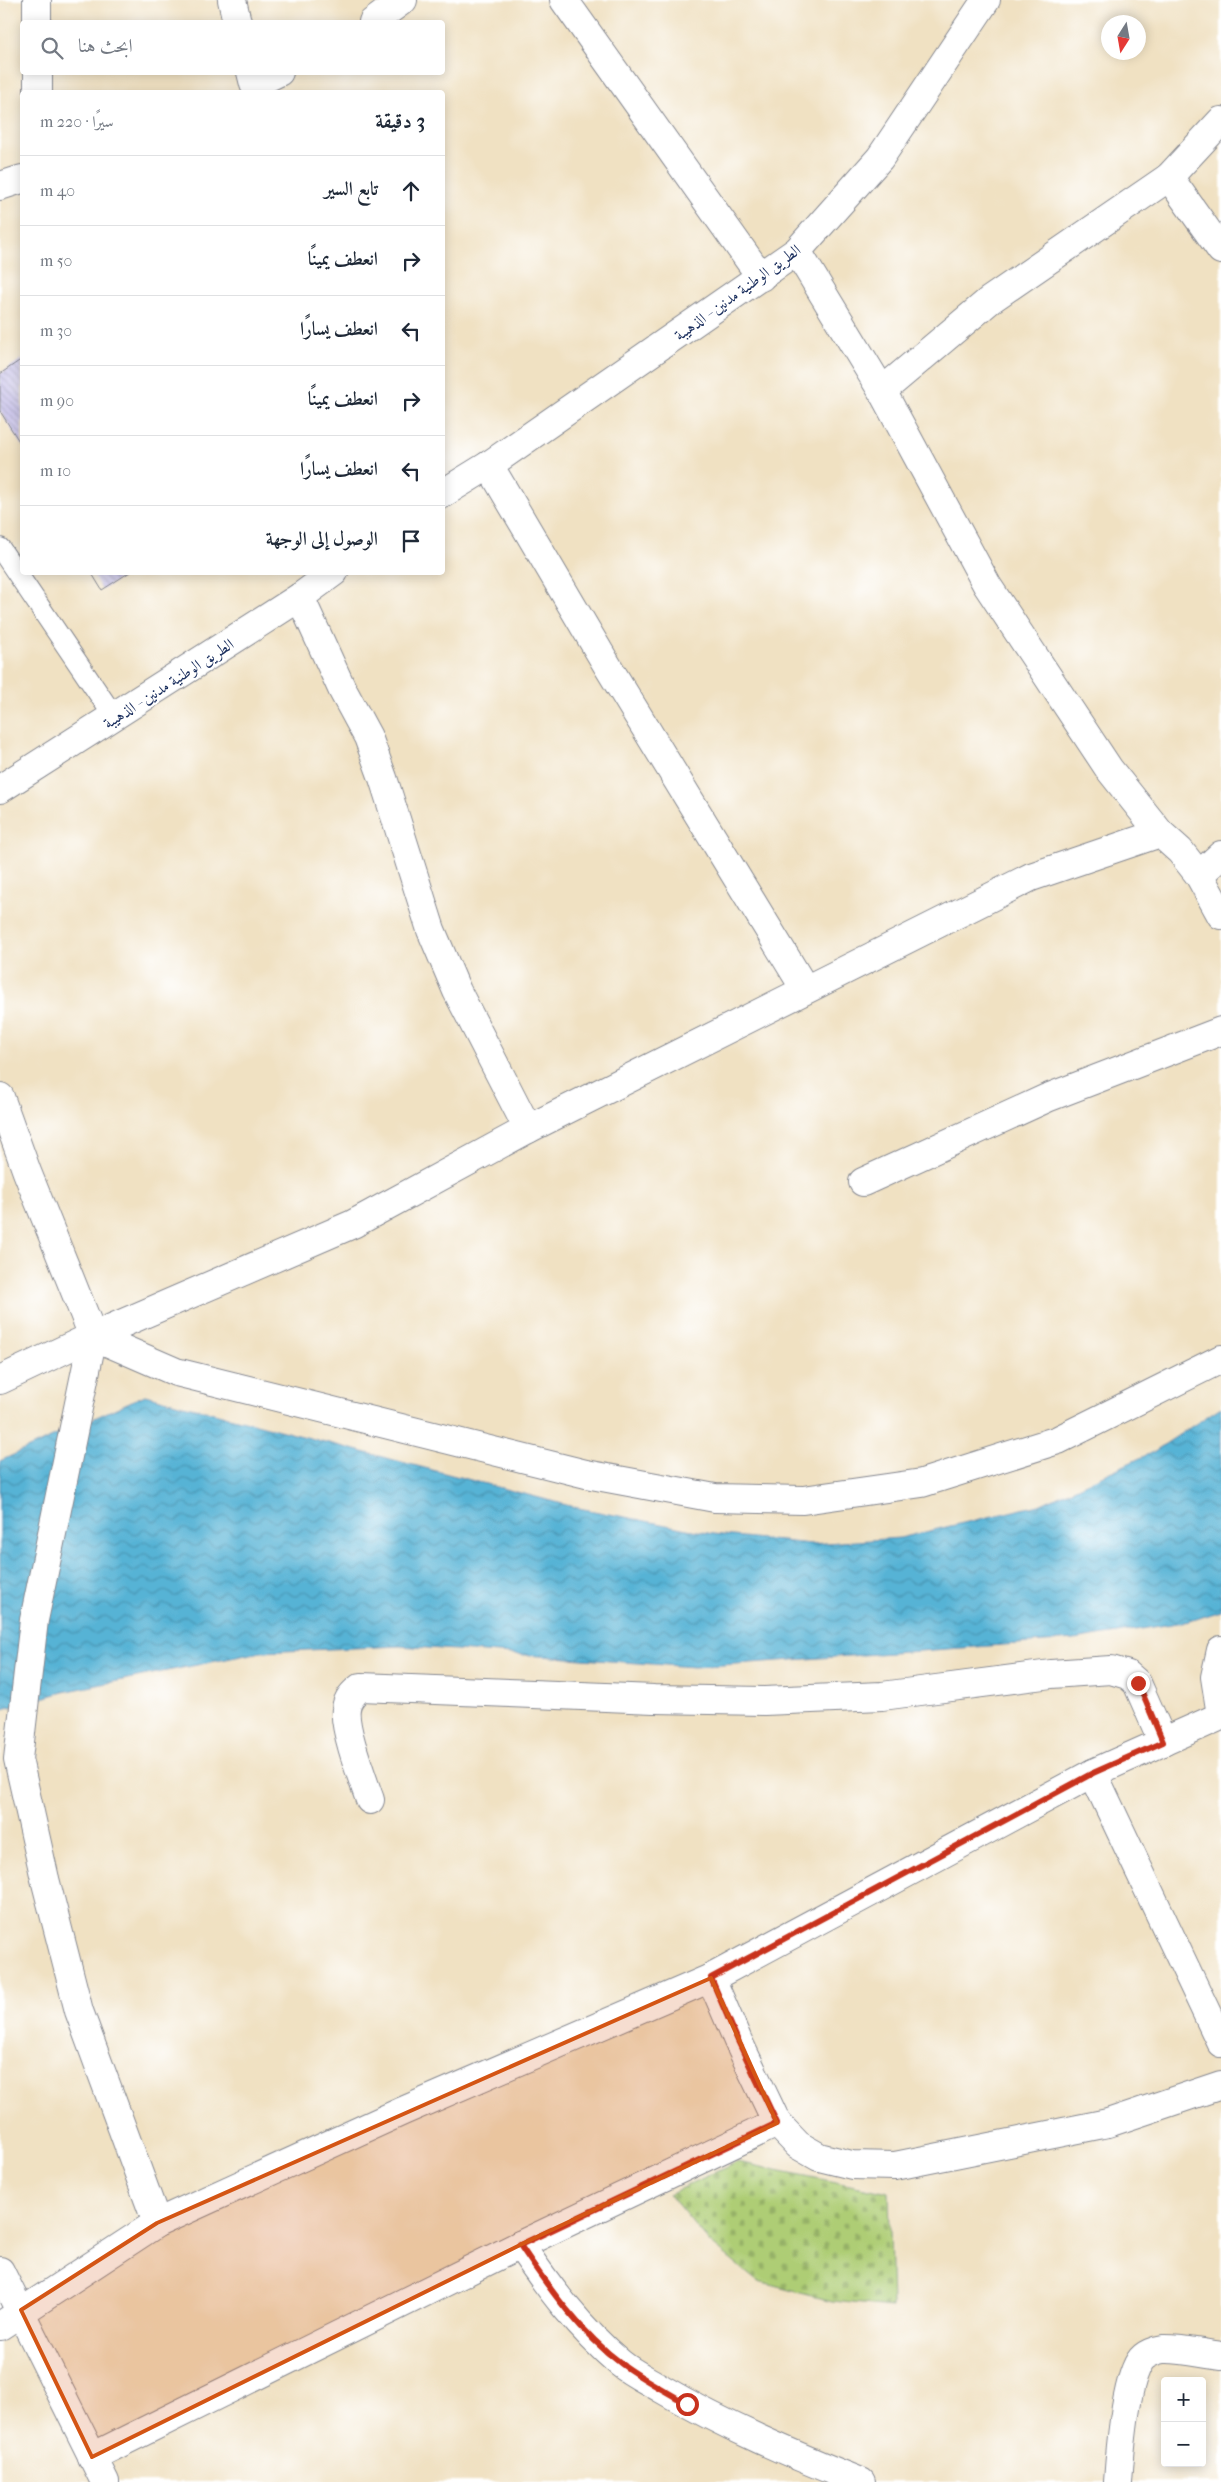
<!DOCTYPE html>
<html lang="ar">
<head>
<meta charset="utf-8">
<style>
	body { margin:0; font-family:"IM FELL French Canon",Amiri,serif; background:#f2f2f3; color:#1f2937; direction:rtl }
	.controls { position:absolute; right:15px; bottom:15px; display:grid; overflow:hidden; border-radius:5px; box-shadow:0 2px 12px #0003 }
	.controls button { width:45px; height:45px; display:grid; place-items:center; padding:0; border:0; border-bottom:1px solid #e0e1e3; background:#fff; color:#1f2937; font:25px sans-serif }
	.compass { position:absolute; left:1101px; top:15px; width:45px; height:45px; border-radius:50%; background:#fff; box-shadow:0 2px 12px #0003; rotate:191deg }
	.stop { position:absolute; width:15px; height:15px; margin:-11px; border:4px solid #c8321e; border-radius:50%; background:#fff }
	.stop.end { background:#c8321e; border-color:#fff; box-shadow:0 1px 5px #0008 }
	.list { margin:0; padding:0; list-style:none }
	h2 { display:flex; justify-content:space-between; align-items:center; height:65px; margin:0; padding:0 20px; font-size:21px }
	h2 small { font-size:16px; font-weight:400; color:#747a83 }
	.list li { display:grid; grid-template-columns:32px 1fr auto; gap:15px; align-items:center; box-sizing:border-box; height:70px; padding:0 20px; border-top:1px solid #e0e1e3 }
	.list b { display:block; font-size:19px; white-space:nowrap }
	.list em { font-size:16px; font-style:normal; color:#747a83 }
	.icon { flex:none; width:28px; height:28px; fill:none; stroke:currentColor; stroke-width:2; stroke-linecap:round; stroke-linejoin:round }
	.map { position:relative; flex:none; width:1221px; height:2482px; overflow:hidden; direction:ltr }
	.search { position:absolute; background:#fff; box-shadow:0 2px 12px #0003; left:20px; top:20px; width:425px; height:55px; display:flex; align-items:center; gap:12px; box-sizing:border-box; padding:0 18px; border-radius:5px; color:#747a83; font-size:19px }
	.panel { position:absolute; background:#fff; box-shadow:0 2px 12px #0003; left:20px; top:90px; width:425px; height:485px; border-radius:5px; direction:rtl }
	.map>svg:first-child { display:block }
	.cemetery { fill:url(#cemetery-stones); stroke:#647e6a }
	.water { fill:url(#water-waves); stroke:#39719a }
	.building { fill:url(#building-back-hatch) }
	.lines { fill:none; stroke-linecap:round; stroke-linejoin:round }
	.service-casing { stroke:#868890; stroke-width:22 }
	.minor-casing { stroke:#868890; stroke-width:30 }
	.tertiary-casing { stroke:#868890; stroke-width:30 }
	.primary-casing { stroke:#868890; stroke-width:30 }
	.service { stroke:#fff; stroke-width:20 }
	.minor { stroke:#fff; stroke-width:28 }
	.tertiary { stroke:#fff; stroke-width:28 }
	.primary { stroke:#fff; stroke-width:28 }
	.route { stroke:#c8321e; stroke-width:6 }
	.marked { fill:#d45514; fill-opacity:0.2; stroke:#d45514; stroke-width:4; stroke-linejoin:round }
	.labels { text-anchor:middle; stroke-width:4; stroke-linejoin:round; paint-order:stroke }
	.street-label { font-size:16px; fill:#1b2f5e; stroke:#fff }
</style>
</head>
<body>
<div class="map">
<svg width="1221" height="2482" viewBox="0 0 1221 2482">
	<defs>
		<pattern id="cemetery-stones" width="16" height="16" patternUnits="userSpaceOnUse" patternTransform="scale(1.25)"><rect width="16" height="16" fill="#aecd75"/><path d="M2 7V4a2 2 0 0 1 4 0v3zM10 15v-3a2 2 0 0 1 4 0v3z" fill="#95b068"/></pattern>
		<pattern id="water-waves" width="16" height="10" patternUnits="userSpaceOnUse" patternTransform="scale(1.25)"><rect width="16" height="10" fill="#57b3d5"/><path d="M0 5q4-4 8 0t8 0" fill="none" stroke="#4792b0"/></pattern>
		<pattern id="building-back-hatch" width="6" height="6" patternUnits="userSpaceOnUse" patternTransform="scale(1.25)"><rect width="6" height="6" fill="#c3bce7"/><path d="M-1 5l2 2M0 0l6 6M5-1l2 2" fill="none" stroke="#9e99be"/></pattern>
	</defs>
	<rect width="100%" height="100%" fill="#fff"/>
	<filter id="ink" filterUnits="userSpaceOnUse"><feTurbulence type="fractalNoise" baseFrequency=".02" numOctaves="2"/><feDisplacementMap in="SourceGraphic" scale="10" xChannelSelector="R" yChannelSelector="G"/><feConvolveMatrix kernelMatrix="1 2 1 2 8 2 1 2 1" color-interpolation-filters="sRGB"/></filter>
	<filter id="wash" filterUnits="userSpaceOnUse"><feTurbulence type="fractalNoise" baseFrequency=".0096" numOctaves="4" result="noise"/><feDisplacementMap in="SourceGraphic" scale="20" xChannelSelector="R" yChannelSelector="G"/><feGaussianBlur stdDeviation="1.12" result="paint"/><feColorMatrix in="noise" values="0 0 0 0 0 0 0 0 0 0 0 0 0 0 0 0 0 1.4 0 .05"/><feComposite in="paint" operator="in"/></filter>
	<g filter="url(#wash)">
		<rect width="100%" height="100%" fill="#f0e1c2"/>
		<polygon class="cemetery" points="737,2162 889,2193 892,2307 832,2301 758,2282 710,2243 669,2194"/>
		<polygon class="water" points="145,1395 578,1508 713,1534 811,1544 900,1538 1039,1505 1153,1452 1221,1407 1221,1611 1190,1621 1074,1640 694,1667 400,1646 261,1652 63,1692 0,1710 0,1461"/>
		<g id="blocks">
			<g class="building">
				<polygon points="22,359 22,446 0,411 0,374"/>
				<polygon points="91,572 130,572 102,590"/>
			</g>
		</g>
	</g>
	<g filter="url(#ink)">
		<use href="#blocks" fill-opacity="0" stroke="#868890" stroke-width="1"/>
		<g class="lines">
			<g class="service-casing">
				<polyline id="service" points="0,548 115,718"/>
			</g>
			<g class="minor-casing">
				<g id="minor">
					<polyline points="37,0 37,22"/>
					<polyline points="232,0 237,22"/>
					<polyline points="564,0 761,277"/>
					<polyline points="373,22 403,0"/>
					<polyline points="38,72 38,92"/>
					<polyline points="251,72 254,84 279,72"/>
					<polyline points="1169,177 1221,250"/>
					<polyline points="0,186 22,179"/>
					<polyline points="882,391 990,300 1169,177 1221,121"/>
					<polyline points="489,465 607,665 805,989"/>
					<polyline points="300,597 342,689 368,737 383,778 431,930 457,991 528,1129"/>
					<polyline points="1199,875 1221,855"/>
					<polyline points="0,1097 27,1172 93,1336 34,1620 18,1759 45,1879 79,2011 157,2223"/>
					<polyline points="863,1182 1047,1098 1221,1031"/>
					<polyline points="93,1336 176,1372 586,1474 715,1498 803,1500 922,1483 1058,1440 1221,1359"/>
					<polyline points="0,1380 93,1336 353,1224 528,1129 1031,877 1160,833"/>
					<polyline points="1093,1773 1221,2043"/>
					<path d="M 370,1800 C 363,1780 343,1728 346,1709 C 347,1699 353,1693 361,1687 L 654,1699 L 764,1701 L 882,1696 L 1051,1674 L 1111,1670 L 1128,1675 L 1137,1683 L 1163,1742"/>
					<polyline points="711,1978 738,2041 777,2123 798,2145 819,2157 852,2165 895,2166 1108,2123 1221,2085"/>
					<path d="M 520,2245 C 549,2288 580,2329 620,2363 C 632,2373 649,2381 662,2389 C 725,2426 793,2455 861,2482"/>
					<polyline points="0,2271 105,2482"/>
					<polyline points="0,2326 157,2223 403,2111 711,1978 1093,1773 1221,1716"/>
					<polyline points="92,2457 520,2245 777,2123"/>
					<path d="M 1118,2482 C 1120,2453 1125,2384 1140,2361 C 1144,2354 1156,2350 1163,2349 C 1180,2348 1204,2354 1221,2356"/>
				</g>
			</g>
			<g class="tertiary-casing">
				<g id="tertiary">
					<polyline points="797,251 882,391 987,585 1109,769 1160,833 1180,851 1199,875 1221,915"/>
					<polyline points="1221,1650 1215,1677 1221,1715"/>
				</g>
			</g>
			<g class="primary-casing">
				<g id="primary">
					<polyline points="442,494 489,465 797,251 880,158 986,0"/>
					<polyline points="0,789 300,597 334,572"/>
				</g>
			</g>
			<use href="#service" class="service"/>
			<use href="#minor" class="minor"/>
			<use href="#tertiary" class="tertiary"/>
			<use href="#primary" class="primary"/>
		</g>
	</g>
	<g class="lines" filter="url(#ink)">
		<path class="route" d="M 687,2404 C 666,2391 642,2379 622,2364 C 581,2334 548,2287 520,2245 L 777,2123 L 738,2041 L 711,1978 L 1093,1773 L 1163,1742 L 1138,1683"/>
	</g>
	<path class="marked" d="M 711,1978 L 777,2123 L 520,2245 L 92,2457 L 21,2310 L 157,2223 Z"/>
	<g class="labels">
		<g class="street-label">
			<text transform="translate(737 292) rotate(-36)" y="6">الطريق الوطنية مدنين - الذهيبة</text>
			<text transform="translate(168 683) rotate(-33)" y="6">الطريق الوطنية مدنين - الذهيبة</text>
		</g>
	</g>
</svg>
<div class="controls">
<button>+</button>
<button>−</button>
</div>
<svg class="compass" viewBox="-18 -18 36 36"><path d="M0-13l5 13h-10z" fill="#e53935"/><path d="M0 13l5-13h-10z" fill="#747a83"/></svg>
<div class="stop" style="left:687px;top:2404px"></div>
<div class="stop end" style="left:1138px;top:1683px"></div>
<div class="search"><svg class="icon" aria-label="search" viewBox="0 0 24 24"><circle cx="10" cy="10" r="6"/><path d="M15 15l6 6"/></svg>ابحث هنا</div>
<section class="panel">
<h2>3 دقيقة<small>سيرًا · 220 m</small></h2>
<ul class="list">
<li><svg class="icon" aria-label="ahead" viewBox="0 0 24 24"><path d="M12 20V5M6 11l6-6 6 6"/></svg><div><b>تابع السير</b></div><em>40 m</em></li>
<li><svg class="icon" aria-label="right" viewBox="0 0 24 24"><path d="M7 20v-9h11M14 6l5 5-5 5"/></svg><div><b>انعطف يمينًا</b></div><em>50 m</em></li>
<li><svg class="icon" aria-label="left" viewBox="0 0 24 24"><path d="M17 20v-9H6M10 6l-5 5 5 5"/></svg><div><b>انعطف يسارًا</b></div><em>30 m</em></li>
<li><svg class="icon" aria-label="right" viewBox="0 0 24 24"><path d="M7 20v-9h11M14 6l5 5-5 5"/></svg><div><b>انعطف يمينًا</b></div><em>90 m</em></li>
<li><svg class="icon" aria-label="left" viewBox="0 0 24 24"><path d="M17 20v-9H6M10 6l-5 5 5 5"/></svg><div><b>انعطف يسارًا</b></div><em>10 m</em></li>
<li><svg class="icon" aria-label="arrive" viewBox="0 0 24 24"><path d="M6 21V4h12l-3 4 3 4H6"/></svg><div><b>الوصول إلى الوجهة</b></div></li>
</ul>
</section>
</div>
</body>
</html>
